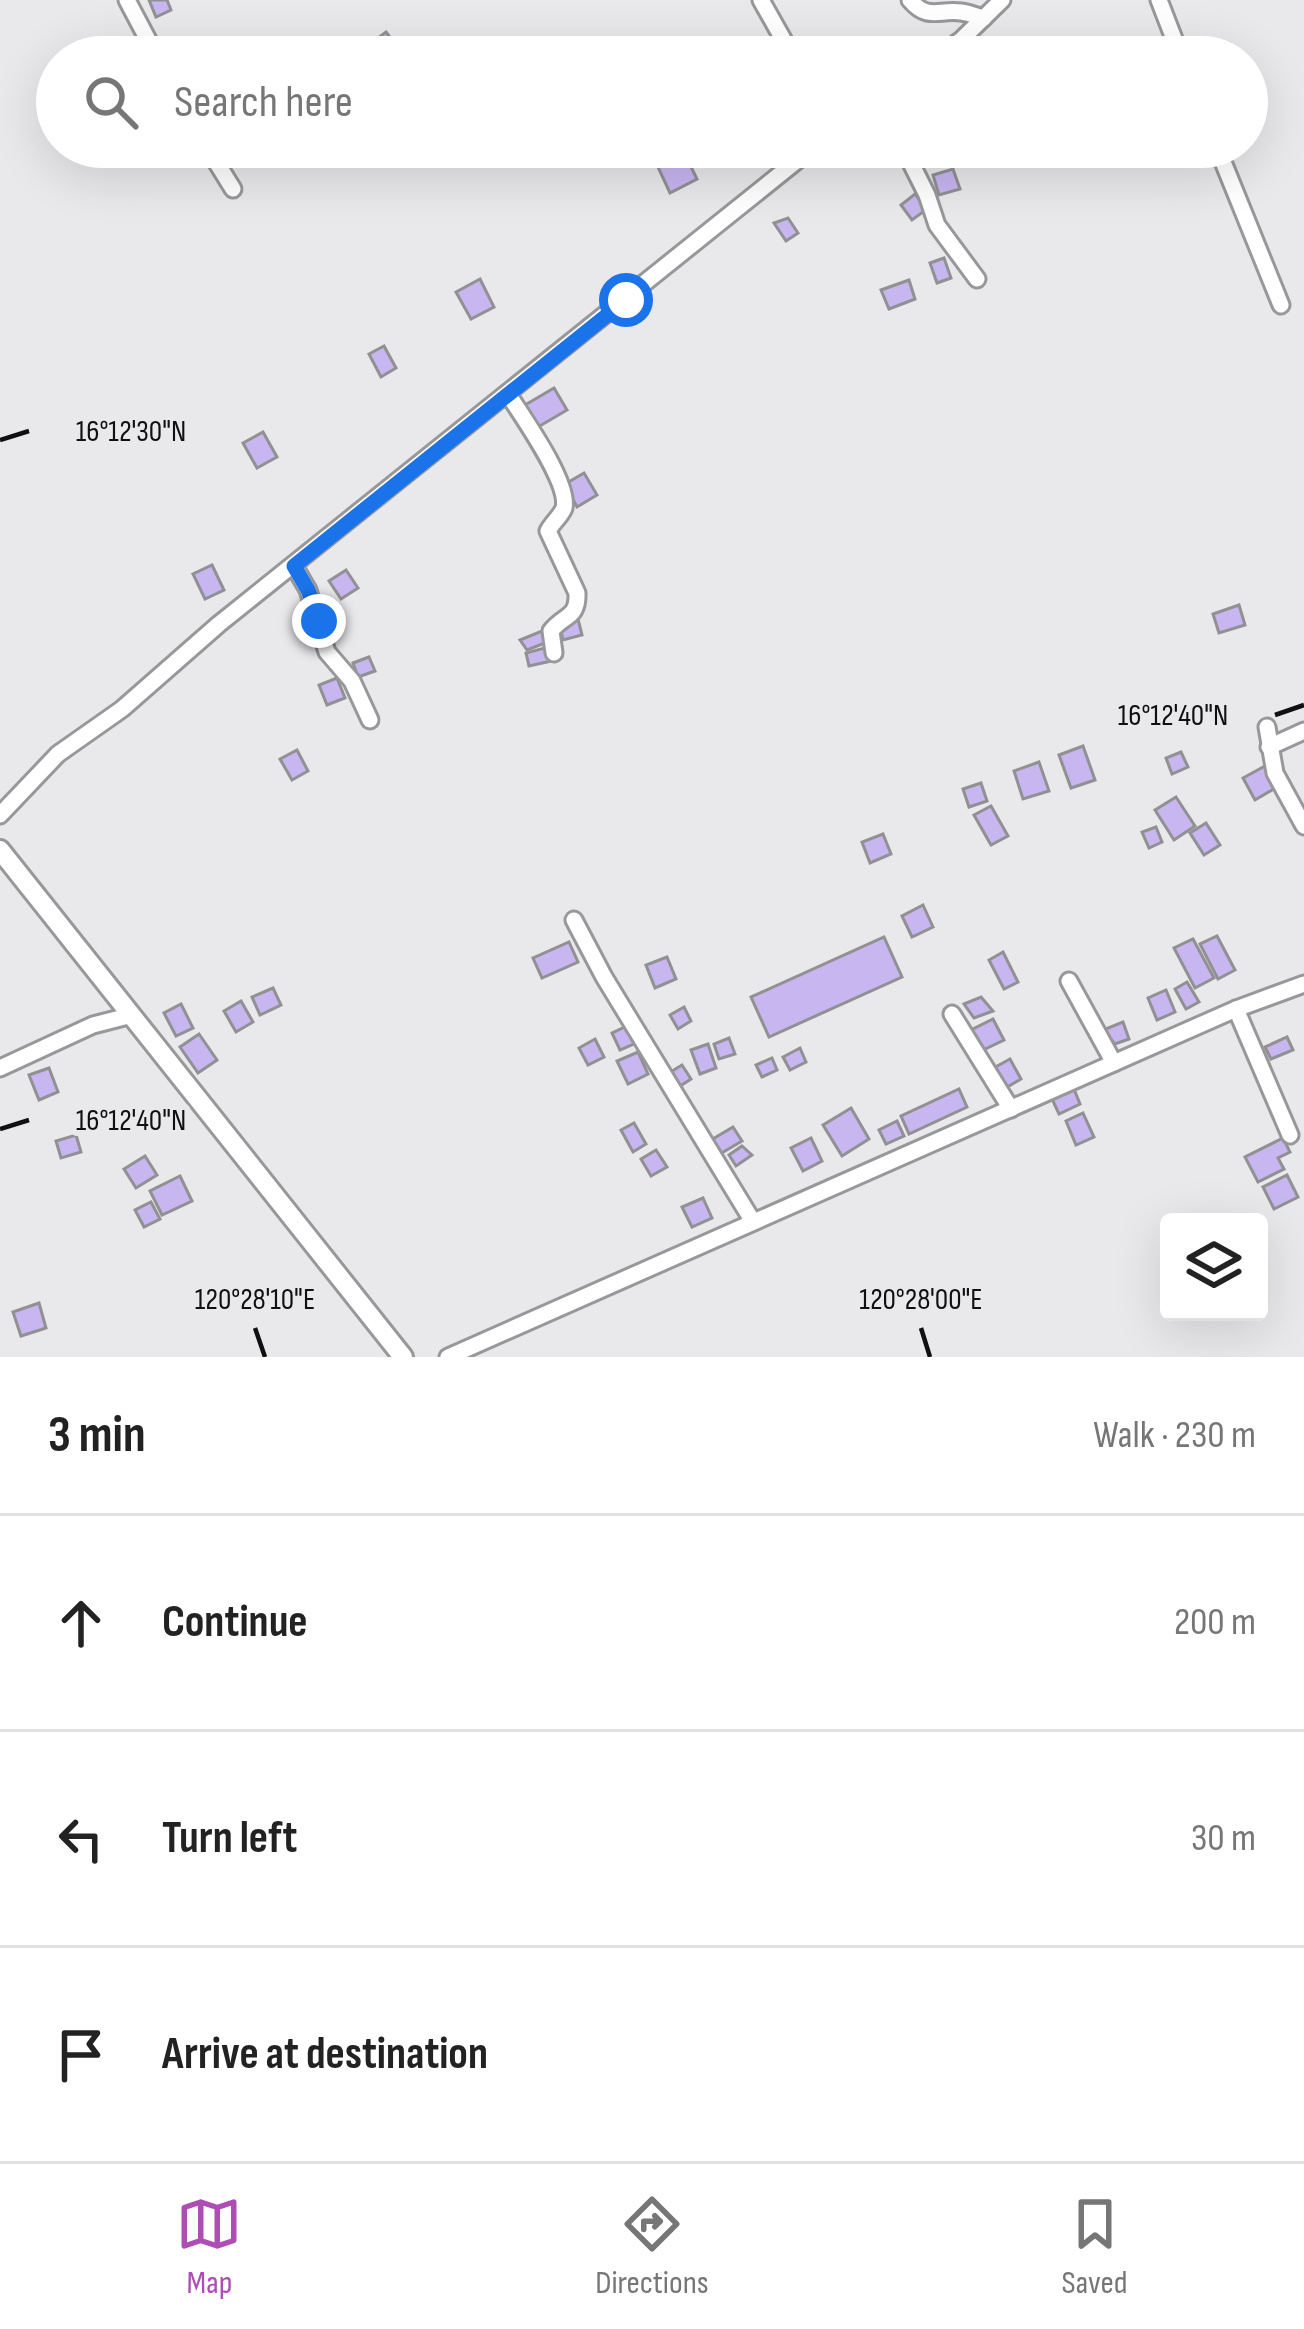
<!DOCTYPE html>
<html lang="en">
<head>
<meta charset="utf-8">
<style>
	body { margin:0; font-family:"Sofia Sans Condensed",sans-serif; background:#f2f2f2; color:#222 }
	.controls { position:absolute; right:36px; bottom:36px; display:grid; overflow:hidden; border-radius:12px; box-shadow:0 12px 48px #0002 }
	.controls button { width:108px; height:108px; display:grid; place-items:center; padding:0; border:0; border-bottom:3px solid #e0e0e0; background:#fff; color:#222; font:60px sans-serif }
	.stop { position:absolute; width:36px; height:36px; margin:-27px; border:9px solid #1a73e8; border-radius:50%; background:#fff }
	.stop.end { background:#1a73e8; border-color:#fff; box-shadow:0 3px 12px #0008 }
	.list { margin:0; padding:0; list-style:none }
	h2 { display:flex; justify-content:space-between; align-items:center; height:156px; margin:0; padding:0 48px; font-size:51px }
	h2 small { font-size:39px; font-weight:400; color:#767676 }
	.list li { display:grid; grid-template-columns:78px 1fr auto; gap:36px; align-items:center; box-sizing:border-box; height:216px; padding:0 48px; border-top:3px solid #e0e0e0 }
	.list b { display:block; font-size:45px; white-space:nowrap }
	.list em { font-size:39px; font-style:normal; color:#767676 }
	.icon { flex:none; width:66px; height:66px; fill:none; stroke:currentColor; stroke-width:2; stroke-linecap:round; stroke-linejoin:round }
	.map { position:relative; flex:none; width:1304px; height:1357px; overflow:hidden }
	.search { position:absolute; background:#fff; box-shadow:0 12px 48px #0002; left:36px; right:36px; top:36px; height:132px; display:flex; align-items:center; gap:30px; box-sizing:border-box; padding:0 42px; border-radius:66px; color:#767676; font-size:45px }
	.sheet { height:804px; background:#fff }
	nav { display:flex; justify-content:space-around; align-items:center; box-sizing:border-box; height:168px; border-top:3px solid #e0e0e0; background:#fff; font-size:33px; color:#767676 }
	nav a { display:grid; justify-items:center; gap:6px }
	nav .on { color:#ae4db5 }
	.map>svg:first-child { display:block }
	.building { fill:#c8b6f0; stroke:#919093; stroke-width:3 }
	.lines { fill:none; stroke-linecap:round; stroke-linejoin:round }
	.minor-casing { stroke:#98979a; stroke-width:21 }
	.tertiary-casing { stroke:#98979a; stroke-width:24 }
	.minor { stroke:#fff; stroke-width:15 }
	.tertiary { stroke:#fff; stroke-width:18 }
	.route { stroke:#1a73e8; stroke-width:15 }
	.ticks { fill:none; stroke:#101011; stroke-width:4.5 }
	.ticks-label { font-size:30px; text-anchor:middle; fill:#101011; stroke:#e9e8eb; stroke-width:12; stroke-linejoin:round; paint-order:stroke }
</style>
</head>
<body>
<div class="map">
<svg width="1304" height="1357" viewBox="0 0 1304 1357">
	<rect width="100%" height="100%" fill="#e9e8eb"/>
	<g class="building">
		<polygon points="149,0 167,0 171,10 156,17"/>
		<polygon points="386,32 398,48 386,57 367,57 362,50"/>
		<polygon points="684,152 697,179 670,193 657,165"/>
		<polygon points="953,169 960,189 939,195 933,175"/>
		<polygon points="915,194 927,209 912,220 901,205"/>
		<polygon points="788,218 798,233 786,241 774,223"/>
		<polygon points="944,258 951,278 937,283 930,263"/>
		<polygon points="480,279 494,307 471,319 456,292"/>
		<polygon points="909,280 915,299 889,309 881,290"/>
		<polygon points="384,346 396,368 381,377 369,354"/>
		<polygon points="554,388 567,410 538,427 525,405"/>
		<polygon points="263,432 277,457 257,468 243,443"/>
		<polygon points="584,473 597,495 577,507 565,484"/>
		<polygon points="212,565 224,590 205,599 193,574"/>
		<polygon points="346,570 358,588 341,599 329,581"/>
		<polygon points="1239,605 1245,625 1219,633 1213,614"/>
		<polygon points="578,619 582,635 563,640 559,624"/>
		<polygon points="542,631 545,643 527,650 520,640"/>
		<polygon points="548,647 551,661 529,666 526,653"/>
		<polygon points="369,657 375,671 358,677 353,663"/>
		<polygon points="337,678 345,698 327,705 319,685"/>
		<polygon points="1083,746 1095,780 1071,788 1059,755"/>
		<polygon points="297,750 308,771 292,780 280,759"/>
		<polygon points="1181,752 1188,767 1172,774 1166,758"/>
		<polygon points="1039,762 1049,791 1023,799 1014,771"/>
		<polygon points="1265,766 1277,787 1255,800 1243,778"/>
		<polygon points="981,783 987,801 969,807 963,789"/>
		<polygon points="1176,797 1195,826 1174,840 1155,810"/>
		<polygon points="991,806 1008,836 991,845 974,815"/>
		<polygon points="1206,823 1220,845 1204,855 1190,833"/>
		<polygon points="1156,827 1162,842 1149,848 1142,832"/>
		<polygon points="883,834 891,854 870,863 862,842"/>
		<polygon points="923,905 933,927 912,937 902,916"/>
		<polygon points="1217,936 1235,970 1218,979 1200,944"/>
		<polygon points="884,937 902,977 769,1037 751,997"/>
		<polygon points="1193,939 1214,978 1195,988 1174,948"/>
		<polygon points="569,942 578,962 542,978 533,958"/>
		<polygon points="1003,952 1018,982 1004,989 989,960"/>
		<polygon points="667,957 676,979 655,988 646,965"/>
		<polygon points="1187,982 1199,1002 1186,1009 1175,989"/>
		<polygon points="273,988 281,1005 260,1015 252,997"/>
		<polygon points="1166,990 1175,1012 1157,1020 1148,998"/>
		<polygon points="981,997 993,1011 974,1018 964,1004"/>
		<polygon points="241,1001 253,1022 236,1032 224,1011"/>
		<polygon points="181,1004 193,1028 176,1036 164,1013"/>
		<polygon points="684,1007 691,1021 678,1029 670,1015"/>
		<polygon points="993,1019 1004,1040 981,1051 971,1030"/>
		<polygon points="1123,1022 1129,1039 1115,1044 1103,1030"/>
		<polygon points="627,1026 636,1043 620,1050 612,1033"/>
		<polygon points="199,1034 217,1060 198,1073 180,1047"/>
		<polygon points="1287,1037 1293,1050 1271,1059 1265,1047"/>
		<polygon points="729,1038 735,1054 719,1059 714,1044"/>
		<polygon points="595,1039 604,1057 588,1065 579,1048"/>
		<polygon points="708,1044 716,1068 700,1074 691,1050"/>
		<polygon points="800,1048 806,1062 790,1070 783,1057"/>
		<polygon points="638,1052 648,1074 628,1084 617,1061"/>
		<polygon points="772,1058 777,1070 762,1077 756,1065"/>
		<polygon points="1010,1059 1021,1079 1002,1090 990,1070"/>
		<polygon points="682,1065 691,1079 677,1088 669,1073"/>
		<polygon points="49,1068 58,1092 39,1100 29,1075"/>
		<polygon points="959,1089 967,1107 909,1134 901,1116"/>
		<polygon points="1074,1089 1080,1104 1059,1114 1052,1099"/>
		<polygon points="851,1108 869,1139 842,1156 823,1125"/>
		<polygon points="1083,1113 1094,1137 1076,1145 1066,1121"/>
		<polygon points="897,1121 904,1136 886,1144 879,1130"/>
		<polygon points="634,1123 646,1144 633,1152 621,1130"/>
		<polygon points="733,1127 742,1141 720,1154 711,1140"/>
		<polygon points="76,1135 81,1152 61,1158 56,1141"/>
		<polygon points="811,1138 822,1161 803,1171 791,1148"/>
		<polygon points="1283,1138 1290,1152 1278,1158 1284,1169 1258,1182 1245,1157"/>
		<polygon points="742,1146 752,1155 736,1166 729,1155"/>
		<polygon points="656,1150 667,1167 651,1176 641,1159"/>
		<polygon points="145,1156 157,1175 136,1188 124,1169"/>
		<polygon points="1287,1175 1298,1197 1274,1209 1263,1187"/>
		<polygon points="180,1176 192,1201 162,1215 150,1191"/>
		<polygon points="703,1198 712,1218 692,1227 682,1207"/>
		<polygon points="151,1202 160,1219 144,1227 135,1210"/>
		<polygon points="39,1303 46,1328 21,1336 13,1312"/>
	</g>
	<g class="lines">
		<g class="minor-casing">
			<g id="minor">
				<polyline points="127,0 157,57"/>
				<polyline points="761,0 793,57"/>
				<path d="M 910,0 C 928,21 938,9 961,12 C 969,13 976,16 984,18"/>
				<polyline points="1159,0 1181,57"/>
				<polyline points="938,57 961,40 1002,0"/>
				<polyline points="207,147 233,189"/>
				<polyline points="903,147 927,195 937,225 977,279"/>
				<polyline points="1217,147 1281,305"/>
				<path d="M 508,394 C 522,416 570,483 564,508 C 561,516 552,523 548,531 L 577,593 C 578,619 564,614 551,631 L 554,653"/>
				<polyline points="294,566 308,590 327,652 352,681 370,720"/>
				<polyline points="1267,727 1275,773 1304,826"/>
				<polyline points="1269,747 1304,731"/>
				<polyline points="0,815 58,754 122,709 219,624 814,147"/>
				<polyline points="574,920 604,977 752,1220"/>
				<polyline points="1069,981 1114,1063"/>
				<polyline points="1236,1009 1290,1135"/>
				<polyline points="952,1014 1011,1109"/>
				<polyline points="0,1068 93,1025 132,1015"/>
				<polyline points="448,1357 1236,1009 1304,984"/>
			</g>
		</g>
		<g class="tertiary-casing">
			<polyline id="tertiary" points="0,850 403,1357"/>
		</g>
		<use href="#minor" class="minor"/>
		<use href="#tertiary" class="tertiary"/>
	</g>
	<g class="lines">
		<polyline class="route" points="319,621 308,590 294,566 626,300"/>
	</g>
	<path class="ticks" d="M 0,440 L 29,431M 1275,715 L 1304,705M 0,1129 L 29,1120M 255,1328 L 265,1357M 921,1328 L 930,1357"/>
	<g class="ticks-label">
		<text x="131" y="441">16°12'30"N</text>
		<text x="1173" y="725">16°12'40"N</text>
		<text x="131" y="1130">16°12'40"N</text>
		<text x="255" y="1309">120°28'10"E</text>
		<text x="921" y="1309">120°28'00"E</text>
	</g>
</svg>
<div class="controls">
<button><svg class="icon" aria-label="layers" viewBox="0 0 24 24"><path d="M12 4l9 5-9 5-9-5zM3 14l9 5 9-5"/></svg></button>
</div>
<div class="stop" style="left:626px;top:300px"></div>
<div class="stop end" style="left:319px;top:621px"></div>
<div class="search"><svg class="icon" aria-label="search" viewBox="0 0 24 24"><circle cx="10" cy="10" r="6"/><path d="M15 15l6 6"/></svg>Search here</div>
</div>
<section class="sheet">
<h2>3 min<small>Walk · 230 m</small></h2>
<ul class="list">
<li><svg class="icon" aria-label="ahead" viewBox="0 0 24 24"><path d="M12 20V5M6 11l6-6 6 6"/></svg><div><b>Continue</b></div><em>200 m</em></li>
<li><svg class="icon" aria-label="left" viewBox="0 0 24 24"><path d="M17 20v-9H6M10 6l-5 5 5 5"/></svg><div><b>Turn left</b></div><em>30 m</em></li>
<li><svg class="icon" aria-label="arrive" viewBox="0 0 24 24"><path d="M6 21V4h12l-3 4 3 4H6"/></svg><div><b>Arrive at destination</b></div></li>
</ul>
</section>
<nav>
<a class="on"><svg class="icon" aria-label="map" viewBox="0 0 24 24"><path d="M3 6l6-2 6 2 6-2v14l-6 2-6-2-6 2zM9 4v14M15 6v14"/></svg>Map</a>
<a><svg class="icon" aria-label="directions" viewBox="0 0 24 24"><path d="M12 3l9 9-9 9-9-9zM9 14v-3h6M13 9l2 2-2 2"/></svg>Directions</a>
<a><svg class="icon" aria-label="saved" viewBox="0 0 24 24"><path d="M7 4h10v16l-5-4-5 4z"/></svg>Saved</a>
</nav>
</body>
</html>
